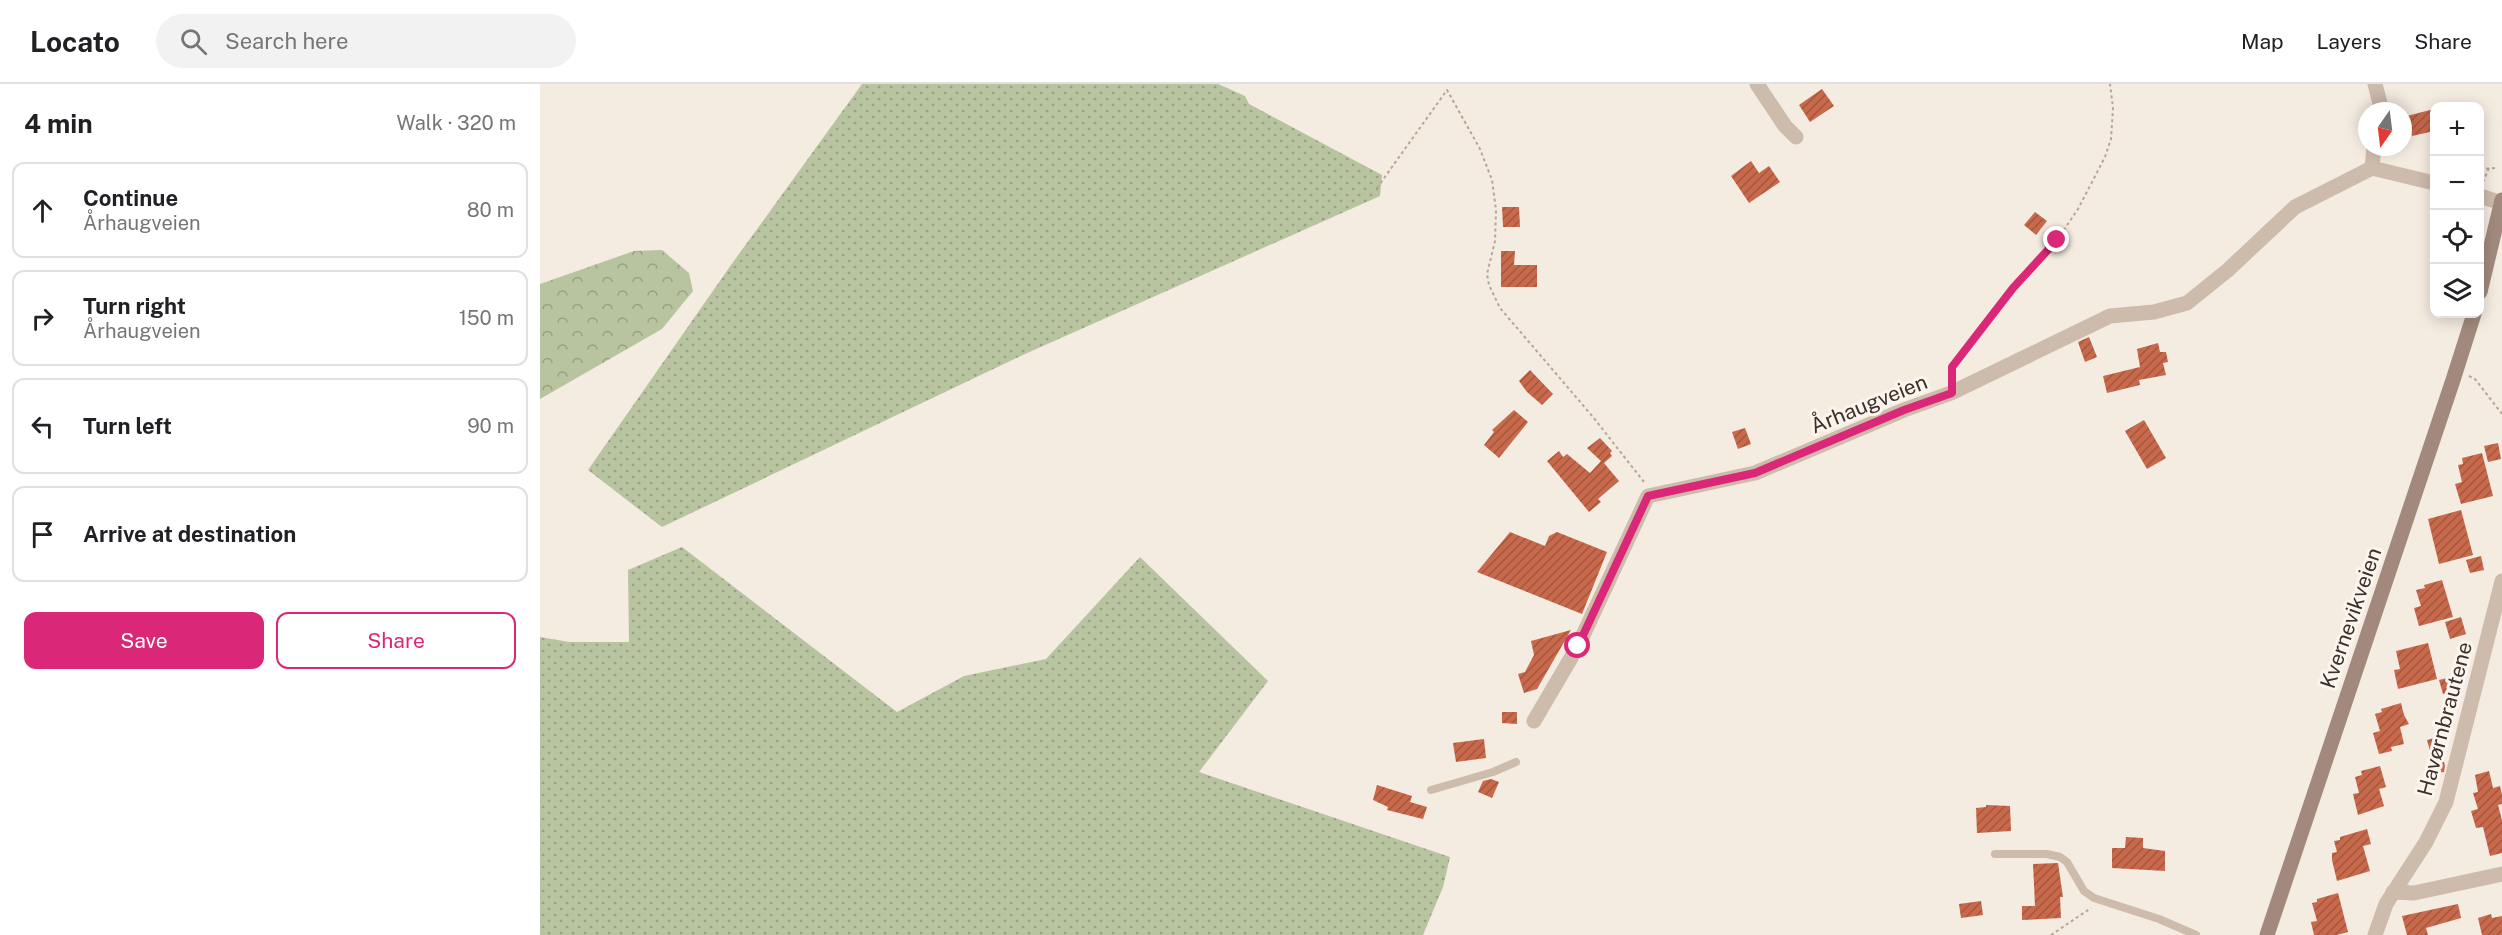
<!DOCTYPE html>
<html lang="en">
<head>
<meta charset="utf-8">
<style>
	body { margin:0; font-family:"Public Sans",sans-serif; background:#f2f2f2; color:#202124 }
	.controls { position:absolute; right:18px; top:18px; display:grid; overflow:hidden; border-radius:12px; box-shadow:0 3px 15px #0003 }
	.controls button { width:54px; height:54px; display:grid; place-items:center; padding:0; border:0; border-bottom:2px solid #e0e0e0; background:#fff; color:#202124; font:30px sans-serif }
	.compass { position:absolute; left:1818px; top:18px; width:54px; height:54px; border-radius:50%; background:#fff; box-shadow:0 3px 15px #0003; rotate:194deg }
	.stop { position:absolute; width:18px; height:18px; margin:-14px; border:4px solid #db2777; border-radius:50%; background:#fff }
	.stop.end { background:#db2777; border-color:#fff; box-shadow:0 2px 6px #0008 }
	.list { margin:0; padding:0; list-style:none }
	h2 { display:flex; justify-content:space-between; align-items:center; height:78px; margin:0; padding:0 24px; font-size:26px }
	h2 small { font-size:20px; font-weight:400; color:#757577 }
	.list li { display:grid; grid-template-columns:39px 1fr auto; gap:18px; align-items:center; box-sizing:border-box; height:96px; margin:0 12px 12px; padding:0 12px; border:2px solid #e0e0e0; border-radius:12px }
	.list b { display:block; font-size:22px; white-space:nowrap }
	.list p { margin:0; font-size:20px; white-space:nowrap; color:#757577 }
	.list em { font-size:20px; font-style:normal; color:#757577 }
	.actions { display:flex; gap:12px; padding:18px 24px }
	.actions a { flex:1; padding:14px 0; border:2px solid #db2777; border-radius:12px; text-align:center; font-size:21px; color:#db2777 }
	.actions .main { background:#db2777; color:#fff }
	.icon { flex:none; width:33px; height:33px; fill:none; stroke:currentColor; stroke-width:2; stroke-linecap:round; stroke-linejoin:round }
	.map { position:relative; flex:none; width:1962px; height:851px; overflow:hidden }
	header { display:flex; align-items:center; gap:36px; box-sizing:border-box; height:84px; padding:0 30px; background:#fff; border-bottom:2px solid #e0e0e0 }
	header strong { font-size:28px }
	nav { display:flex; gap:33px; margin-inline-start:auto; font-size:21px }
	.search { width:420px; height:54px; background:#f2f2f2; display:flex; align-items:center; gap:15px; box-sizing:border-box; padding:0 21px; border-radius:33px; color:#757577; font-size:22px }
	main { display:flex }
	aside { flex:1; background:#fff }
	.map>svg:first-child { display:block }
	.grass { fill:url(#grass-dots) }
	.forest { fill:url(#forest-crowns) }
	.building { fill:url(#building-hatch) }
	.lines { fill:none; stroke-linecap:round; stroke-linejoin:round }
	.path { stroke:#b9a596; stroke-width:2; stroke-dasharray:3 3; stroke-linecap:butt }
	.lane { stroke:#cdbbac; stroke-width:8 }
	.street { stroke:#cdbbac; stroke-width:15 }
	.secondary { stroke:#a18a7d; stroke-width:15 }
	.route { stroke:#db2777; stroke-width:8 }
	.labels { text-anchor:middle; stroke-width:6; stroke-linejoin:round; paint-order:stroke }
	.street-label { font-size:21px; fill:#3b302b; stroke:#fbf5ee }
</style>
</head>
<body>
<header>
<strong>Locato</strong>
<div class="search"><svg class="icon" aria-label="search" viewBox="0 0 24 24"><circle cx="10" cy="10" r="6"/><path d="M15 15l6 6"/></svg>Search here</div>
<nav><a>Map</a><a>Layers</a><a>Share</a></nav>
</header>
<main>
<aside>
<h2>4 min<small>Walk · 320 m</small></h2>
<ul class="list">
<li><svg class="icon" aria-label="ahead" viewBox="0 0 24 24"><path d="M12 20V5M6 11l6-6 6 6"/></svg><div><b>Continue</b><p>Århaugveien</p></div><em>80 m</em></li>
<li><svg class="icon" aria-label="right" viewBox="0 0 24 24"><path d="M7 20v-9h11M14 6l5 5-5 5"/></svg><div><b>Turn right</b><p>Århaugveien</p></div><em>150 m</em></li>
<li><svg class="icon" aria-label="left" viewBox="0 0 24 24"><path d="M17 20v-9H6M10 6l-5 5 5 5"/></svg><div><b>Turn left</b></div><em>90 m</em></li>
<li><svg class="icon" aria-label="arrive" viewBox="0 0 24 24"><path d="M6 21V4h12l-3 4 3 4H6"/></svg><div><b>Arrive at destination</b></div></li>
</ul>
<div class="actions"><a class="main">Save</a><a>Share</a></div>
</aside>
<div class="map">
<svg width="1962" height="851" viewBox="0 0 1962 851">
	<defs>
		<pattern id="grass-dots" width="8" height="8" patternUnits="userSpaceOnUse" patternTransform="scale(1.5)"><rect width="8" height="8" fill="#b8c4a0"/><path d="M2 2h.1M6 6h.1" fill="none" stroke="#97a083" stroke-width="1.8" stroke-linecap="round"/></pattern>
		<pattern id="forest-crowns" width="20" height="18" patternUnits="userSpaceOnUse" patternTransform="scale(1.5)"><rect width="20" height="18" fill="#b8c4a0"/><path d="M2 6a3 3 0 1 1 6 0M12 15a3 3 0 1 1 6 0" fill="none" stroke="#97a083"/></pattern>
		<pattern id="building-hatch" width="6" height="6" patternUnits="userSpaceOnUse" patternTransform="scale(1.5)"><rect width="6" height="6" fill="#c8694b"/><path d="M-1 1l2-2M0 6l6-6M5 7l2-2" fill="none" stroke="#a4573f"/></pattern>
	</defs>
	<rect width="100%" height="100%" fill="#f4ebe1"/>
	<g class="grass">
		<polygon points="322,0 678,0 705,12 709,20 842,91 840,112 485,270 122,443 48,386 191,181"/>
		<polygon points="142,463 357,628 424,592 506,575 600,473 728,597 659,688 910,773 903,803 883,851 0,851 0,553 29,558 89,558 88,486"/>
	</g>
	<polygon class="forest" points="122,166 149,189 153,207 122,245 0,315 0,200 94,167"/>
	<g class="building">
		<polygon points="1282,5 1294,22 1270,38 1259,21"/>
		<polygon points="1894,25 1894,47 1872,52 1871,46 1863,48 1863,33"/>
		<polygon points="1211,77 1219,89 1229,82 1240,98 1209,119 1191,92"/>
		<polygon points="962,123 979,123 980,143 963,143"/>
		<polygon points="1495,128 1507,137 1496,151 1484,141"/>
		<polygon points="961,167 975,167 974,181 997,181 997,203 961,203"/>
		<polygon points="1549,253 1557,273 1545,278 1538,258"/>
		<polygon points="1618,259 1620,268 1626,268 1628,278 1623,279 1626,291 1599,296 1600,301 1567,309 1563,292 1600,283 1597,265"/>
		<polygon points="990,286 1013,310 1002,321 987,308 979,297"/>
		<polygon points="974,326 988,338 959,374 944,361 954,348 952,346"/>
		<polygon points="1604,336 1626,374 1607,385 1585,347"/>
		<polygon points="1205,344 1211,360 1198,365 1192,348"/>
		<polygon points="1060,354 1072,367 1070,369 1072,372 1064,379 1079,397 1058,415 1061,418 1049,428 1007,377 1019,367 1023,373 1027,370 1050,389 1061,377 1047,364"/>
		<polygon points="1958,359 1961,375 1948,378 1944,362"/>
		<polygon points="1942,369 1953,412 1921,420 1915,400 1922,398 1918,381 1923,380 1922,374"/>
		<polygon points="1921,426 1933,471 1899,480 1888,435"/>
		<polygon points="970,448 1005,462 1009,452 1017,448 1067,468 1042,530 937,488"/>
		<polygon points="1941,472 1944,486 1930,489 1926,476"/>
		<polygon points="1902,496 1913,533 1879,542 1874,524 1881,522 1876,506 1885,504 1884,501"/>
		<polygon points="1921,533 1926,550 1910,555 1905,538"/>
		<polygon points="1031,546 997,605 984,609 978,590 985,588 994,571 991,557"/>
		<polygon points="1888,559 1897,595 1858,605 1854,586 1860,585 1856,567"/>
		<polygon points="1915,592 1918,607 1903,610 1899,596"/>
		<polygon points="1861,619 1864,631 1869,640 1860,643 1864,660 1851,663 1852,667 1839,670 1833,649 1840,647 1835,630 1842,628 1841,625"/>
		<polygon points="962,628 977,628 977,640 962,639"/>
		<polygon points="1898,653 1905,682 1904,688 1896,689 1887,656"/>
		<polygon points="944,655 946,674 916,678 913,659"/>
		<polygon points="1840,682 1846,703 1839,705 1844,722 1818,731 1813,710 1819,709 1815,693 1822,691 1821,687"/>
		<polygon points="1949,687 1953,704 1960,702 1962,711 1962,720 1958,721 1962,736 1962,769 1950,772 1943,743 1936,744 1931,727 1938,725 1933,709 1938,708 1935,691"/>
		<polygon points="951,695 959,698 952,714 938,708 943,697"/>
		<polygon points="837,701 872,712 870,718 887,723 883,735 847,726 848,723 833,716"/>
		<polygon points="1446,721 1470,722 1471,747 1437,749 1436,724 1446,723"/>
		<polygon points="1827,745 1831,760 1823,762 1830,787 1797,797 1792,776 1792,769 1797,768 1794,757 1800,756 1800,753"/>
		<polygon points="1586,753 1603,754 1603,764 1625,767 1625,787 1572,784 1572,764 1585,764"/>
		<polygon points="1518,779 1523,813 1520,813 1521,834 1482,836 1482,822 1495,822 1493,780"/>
		<polygon points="1798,809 1808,848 1797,851 1774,851 1771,838 1777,837 1772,819 1777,818 1777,815"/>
		<polygon points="1441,817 1443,831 1421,834 1419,820"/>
		<polygon points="1918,820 1921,834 1886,844 1888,851 1867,851 1862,832"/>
		<polygon points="1951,830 1952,834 1962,832 1962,851 1942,851 1938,834"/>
	</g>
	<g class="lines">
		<g class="path">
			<polyline points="1940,85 1956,84"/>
			<polyline points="1943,98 1949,84"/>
			<polyline points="837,104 907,6 940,65 952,96 956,126 955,157 947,190 949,201 960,224 1053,333 1104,398"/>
			<polyline points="1410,292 1412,283 1473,204 1517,156 1538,125 1565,73 1571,55 1573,24 1570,0"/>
			<polyline points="1929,292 1935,295 1962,330"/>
			<polyline points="1511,851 1551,824"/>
		</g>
		<g class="lane">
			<polyline points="891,706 953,688 976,678"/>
			<polyline points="1455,770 1507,770 1520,773 1527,778 1544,807 1554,814 1619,835 1656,851"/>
		</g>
		<g class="street">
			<polyline points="1217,0 1245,42 1256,53"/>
			<polyline points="1835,0 1842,27"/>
			<polyline points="1834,63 1832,84 1894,99"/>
			<polyline points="1940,112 1962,119"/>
			<polyline points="994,637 1038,562 1108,412 1215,389 1364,326 1411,309 1570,232 1614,228 1647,219 1688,186 1755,123 1832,84"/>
			<polyline points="1853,808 1874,809 1962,790"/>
			<polyline points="1835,851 1846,820 1886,758 1906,718 1962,497"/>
		</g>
		<g class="secondary">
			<polyline points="1940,208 1962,116"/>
			<polyline points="1727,851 1913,296 1934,230"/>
		</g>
	</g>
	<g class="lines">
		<polyline class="route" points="1038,562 1108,412 1215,389 1364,326 1412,309 1412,283 1473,204 1517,156"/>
	</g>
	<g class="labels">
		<g class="street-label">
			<text transform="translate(1329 320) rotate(-22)" y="7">Århaugveien</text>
			<text transform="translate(1811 534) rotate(-71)" y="7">Kvernevikveien</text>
			<text transform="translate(1905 635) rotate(-75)" y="7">Havørnbrautene</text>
		</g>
	</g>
</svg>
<div class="controls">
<button>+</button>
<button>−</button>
<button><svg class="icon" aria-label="locate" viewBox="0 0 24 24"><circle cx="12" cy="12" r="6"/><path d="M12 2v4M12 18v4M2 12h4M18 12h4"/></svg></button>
<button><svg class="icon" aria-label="layers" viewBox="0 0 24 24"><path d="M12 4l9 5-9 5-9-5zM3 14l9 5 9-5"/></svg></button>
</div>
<svg class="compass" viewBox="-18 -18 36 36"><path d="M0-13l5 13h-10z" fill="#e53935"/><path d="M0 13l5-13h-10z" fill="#757577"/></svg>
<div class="stop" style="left:1038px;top:562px"></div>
<div class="stop end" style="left:1517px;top:156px"></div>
</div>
</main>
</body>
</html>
